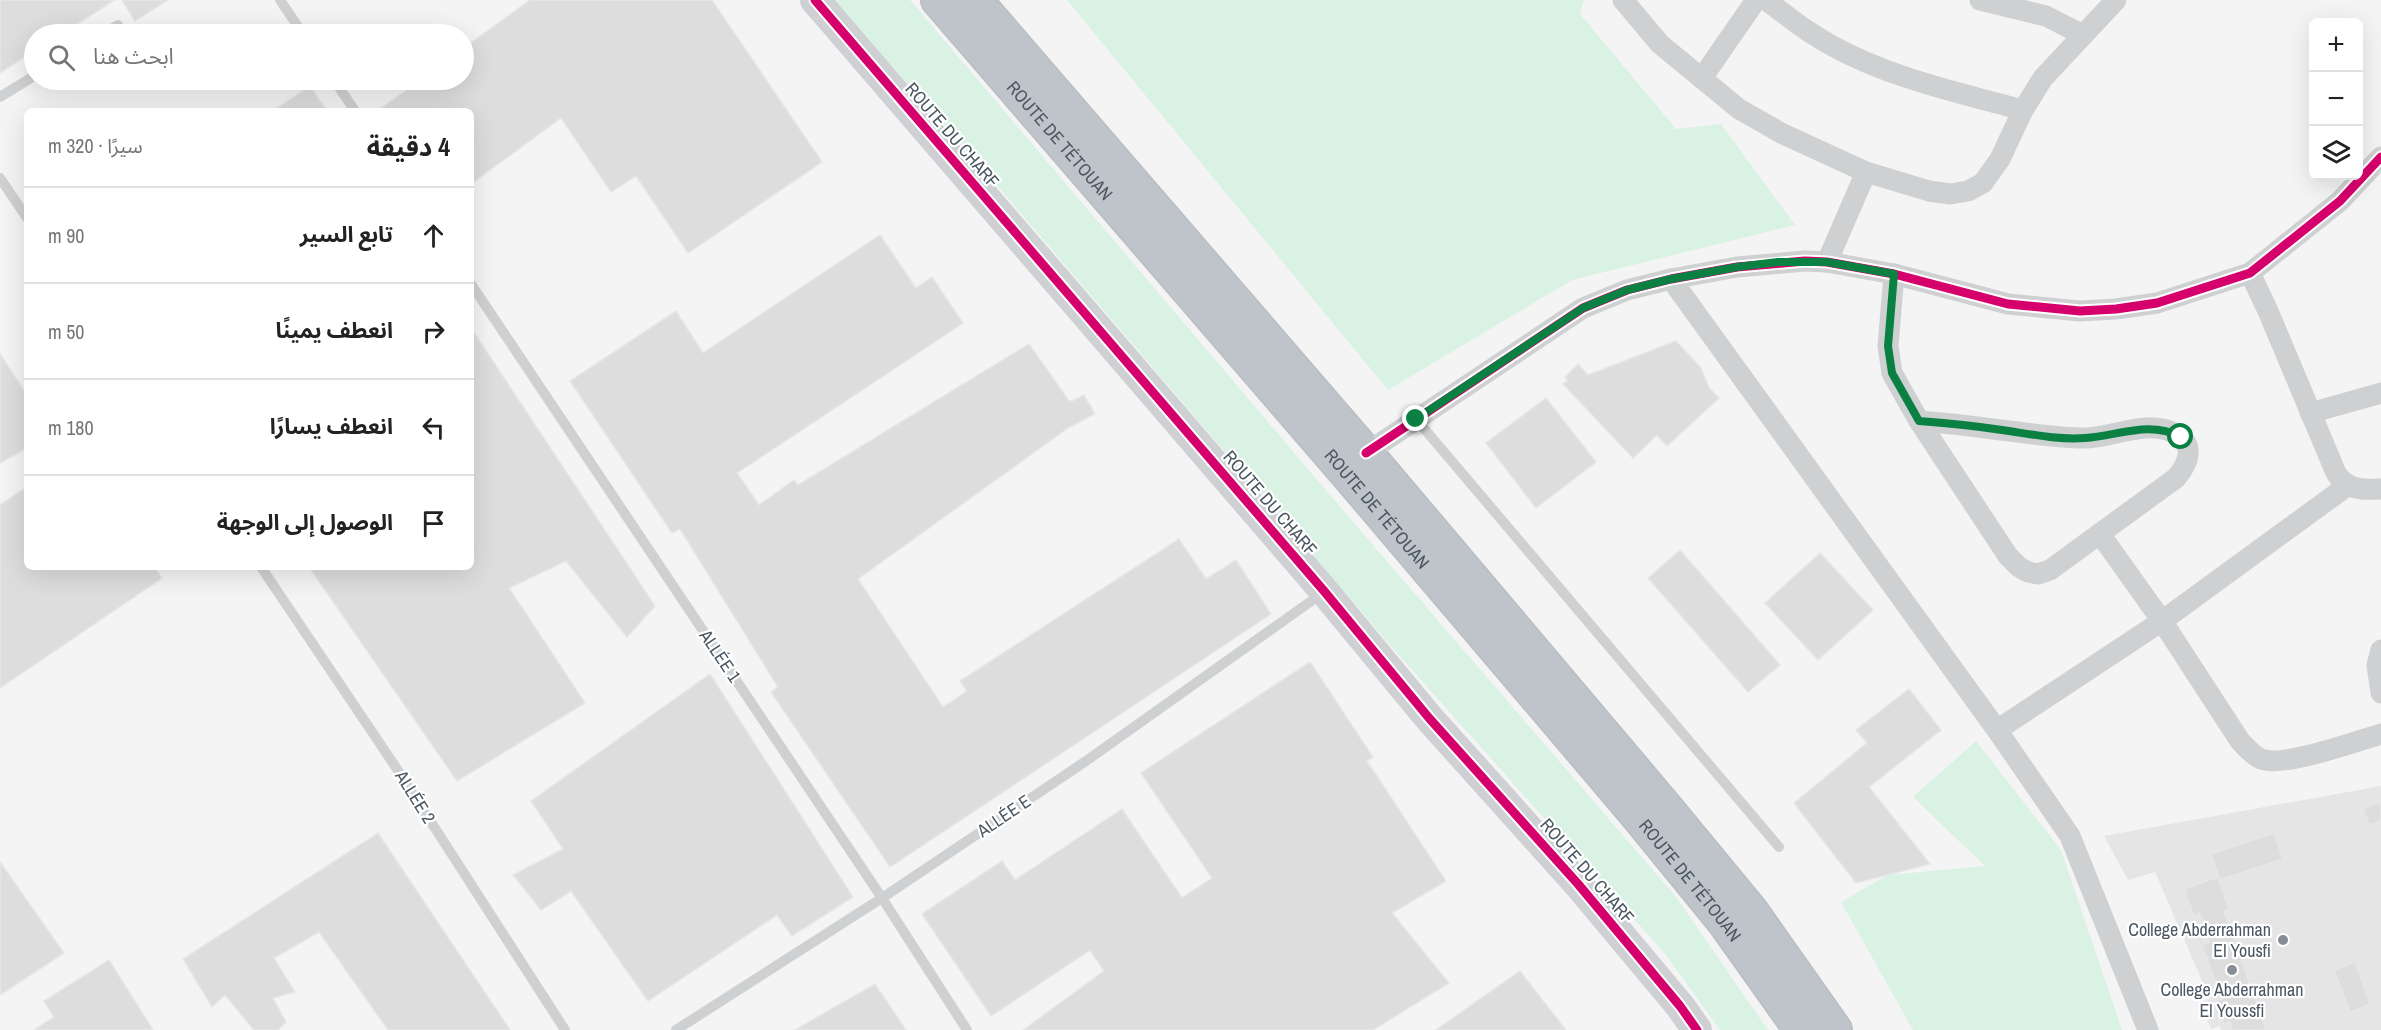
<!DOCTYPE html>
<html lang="ar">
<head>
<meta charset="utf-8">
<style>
	body { margin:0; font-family:"Archivo Narrow","Noto Sans Arabic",sans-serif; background:#f6f6f6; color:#222; direction:rtl }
	.controls { position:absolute; right:18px; top:18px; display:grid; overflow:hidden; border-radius:9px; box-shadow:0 6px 24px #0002 }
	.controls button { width:54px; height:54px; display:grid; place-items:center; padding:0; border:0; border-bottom:2px solid #e0e0e0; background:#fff; color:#222; font:30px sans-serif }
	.stop { position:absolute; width:18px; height:18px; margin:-14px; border:4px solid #0b8043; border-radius:50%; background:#fff }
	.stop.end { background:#0b8043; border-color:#fff; box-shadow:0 2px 6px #0008 }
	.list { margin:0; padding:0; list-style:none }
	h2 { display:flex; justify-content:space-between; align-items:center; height:78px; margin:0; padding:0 24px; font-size:26px }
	h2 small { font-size:20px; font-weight:400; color:#767676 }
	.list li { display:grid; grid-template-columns:39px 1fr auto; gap:18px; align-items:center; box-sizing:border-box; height:96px; padding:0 24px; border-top:2px solid #e0e0e0 }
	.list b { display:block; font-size:22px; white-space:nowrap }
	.list em { font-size:20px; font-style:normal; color:#767676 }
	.icon { flex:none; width:33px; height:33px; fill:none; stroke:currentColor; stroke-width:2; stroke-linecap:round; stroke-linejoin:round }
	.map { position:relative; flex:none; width:2381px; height:1030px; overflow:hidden; direction:ltr }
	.search { position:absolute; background:#fff; box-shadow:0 6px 24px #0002; left:24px; top:24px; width:450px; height:66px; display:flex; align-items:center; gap:15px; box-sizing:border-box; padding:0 21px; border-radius:33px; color:#767676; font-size:22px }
	.panel { position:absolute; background:#fff; box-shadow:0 6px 24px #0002; left:24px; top:108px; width:450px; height:462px; border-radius:9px; direction:rtl }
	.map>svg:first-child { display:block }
	.education { fill:#e6e5e6 }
	.green { fill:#d9f2e3 }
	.building { fill:#ddddde; stroke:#e5e6e7; stroke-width:1.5 }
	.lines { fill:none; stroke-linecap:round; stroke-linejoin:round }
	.highway-casing { stroke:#b9bec3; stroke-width:36 }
	.lane { stroke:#ced0d2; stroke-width:10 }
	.street { stroke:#ced0d2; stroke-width:21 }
	.secondary { stroke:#ced0d4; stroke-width:30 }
	.highway { stroke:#bec4c9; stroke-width:33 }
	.cycleway-casing { stroke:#fff; stroke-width:13 }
	.cycleway { stroke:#d6006c; stroke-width:9 }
	.route { stroke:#0b8043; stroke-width:8 }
	.poi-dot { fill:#868d94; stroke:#fff; stroke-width:2 }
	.labels { text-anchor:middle; stroke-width:4.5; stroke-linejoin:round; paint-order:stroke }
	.street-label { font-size:18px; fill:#4a5661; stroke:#fff }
	.poi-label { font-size:18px; fill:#4a5661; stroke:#fff; text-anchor:end }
</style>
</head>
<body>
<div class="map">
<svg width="2381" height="1030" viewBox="0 0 2381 1030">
	<rect width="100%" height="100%" fill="#f4f4f4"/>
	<polygon class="education" points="2381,786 2381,1030 2221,1030 2220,1026 2211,1029 2200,1003 2210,999 2155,872 2128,880 2104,836"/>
	<g class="green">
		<polygon points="834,0 910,0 1330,495 1676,897 1768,1030 1720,1030 1666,955 1390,645 1000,189"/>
		<polygon points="1067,0 1584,0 1580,14 1676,129 1721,124 1795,225 1572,280 1388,390"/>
		<polygon points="1976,741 2061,850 2122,1030 1913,1030 1841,902 1888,875 1985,866 1913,797"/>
	</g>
	<g class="building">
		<polygon points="0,0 115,0 61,34 34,34 34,51 0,73"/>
		<polygon points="122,0 168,0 135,21"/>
		<polygon points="530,0 712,0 822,162 688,253 636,176 611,192 561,118 471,184 471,111 377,111 421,80 464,80 464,48"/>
		<polygon points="310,86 327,111 273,111"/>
		<polygon points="880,235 916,288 932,277 963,323 737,473 759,505 794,480 798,485 1029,344 1070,402 1084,395 1095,414 1068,428 858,579 943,707 967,691 960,681 1179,539 1206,579 1236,560 1271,614 890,867 771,692 778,687 680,529 672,533 570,381 676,311 703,353"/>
		<polygon points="471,328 655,606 627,637 566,561 509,588 585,703 457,781 309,567 471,567"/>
		<polygon points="1676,341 1701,368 1709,388 1719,398 1667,446 1657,435 1633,458 1563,384 1568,381 1565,377 1578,364 1588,375"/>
		<polygon points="0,354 27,395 27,448 0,463"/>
		<polygon points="1546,398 1596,462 1536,508 1486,443"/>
		<polygon points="27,487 27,567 154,567 162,578 0,688 0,505"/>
		<polygon points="1680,550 1780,665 1748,692 1648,578"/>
		<polygon points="1820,553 1873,610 1818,660 1765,603"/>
		<polygon points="1310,662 1373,757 1367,761 1446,881 1392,913 1449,983 1373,1030 1023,1030 1104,971 1090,950 991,1016 922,914 1002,861 1015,880 1122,809 1182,898 1212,878 1141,773"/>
		<polygon points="710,674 853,897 792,936 777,915 648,1001 571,891 541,910 513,875 563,849 531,801"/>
		<polygon points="1909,689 1941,730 1869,787 1930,864 1856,883 1794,803 1867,743 1856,730"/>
		<polygon points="2381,802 2381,821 2369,825 2363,809"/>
		<polygon points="378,833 510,1030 388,1030 319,932 274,958 295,992 273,998 286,1022 278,1030 254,1030 225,995 212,1007 183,959"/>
		<polygon points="2274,833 2283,859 2220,880 2211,854"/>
		<polygon points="0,862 64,953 0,995"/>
		<polygon points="2218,877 2229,909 2224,911 2266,1030 2232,1030 2230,1022 2224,1024 2216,1001 2222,999 2202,945 2210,942 2200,913 2194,916 2184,889"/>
		<polygon points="109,960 153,1030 34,1030 54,1017 44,1001"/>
		<polygon points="2355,962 2370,1004 2350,1012 2334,970"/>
		<polygon points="1520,971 1566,1030 1436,1030"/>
		<polygon points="875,984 906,1030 795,1030"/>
	</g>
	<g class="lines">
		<g class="highway-casing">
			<g id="highway">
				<path id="s1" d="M 938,0 L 1348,475 L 1637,815 L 1725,923 L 1801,1030"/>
				<polyline points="975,0 1366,453 1667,809 1751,911 1835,1030"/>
			</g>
		</g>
		<g class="lane">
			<polyline points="280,0 303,34"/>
			<polyline points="102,34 118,25"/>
			<polyline points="334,80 355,111"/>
			<polyline points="0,97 34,76"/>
			<polyline points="0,178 27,218"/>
			<polyline points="471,284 882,898 967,1030"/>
			<polyline points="1416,419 1779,847"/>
			<polyline points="261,567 393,763 565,1030"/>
			<polyline points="676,1030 882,898 1086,761 1324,592"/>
		</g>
		<g class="street">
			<polyline points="1623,0 1660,44 1739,109 1781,133 1866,172 1929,191 1950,194 1968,191 1983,183 2000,159 2023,110 2043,78 2116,0"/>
			<path d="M 1766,0 C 1781,11 1795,23 1811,33 C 1873,74 1951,91 2023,110"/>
			<polyline points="1980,0 2046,16 2083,35"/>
			<polyline points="1702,78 1756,0"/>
			<polyline points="1827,262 1866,172"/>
			<path d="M 2250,273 L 2268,311 L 2336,473 C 2347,490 2361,490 2381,489"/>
			<path d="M 1894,274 L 1888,346 L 1892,373 L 1919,421 L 2008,556 L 2019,567 L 2028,572 L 2038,574 L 2050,570 L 2176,478 C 2189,463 2196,444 2174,433 C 2146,419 2113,438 2084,438 C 2056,438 2029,433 2001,430 C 1974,426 1947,423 1919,421"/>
			<polyline points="1671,279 1997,730 2070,836 2148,1030"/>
			<polyline points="2310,413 2381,393"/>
			<polyline points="1366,453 1583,308 1627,290 1671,279 1737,267 1805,261 1827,262 1894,274 2008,304 2080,311 2116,309 2157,303 2250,273 2340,201 2381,157"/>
			<path d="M 2100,534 L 2162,621 L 2240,741 C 2247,748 2252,755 2261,759 C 2283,768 2356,741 2381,734"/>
			<polyline points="2381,650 2377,665 2381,693"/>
			<polyline points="1997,730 2162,621 2347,486"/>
		</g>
		<polyline class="secondary" points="815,0 1324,591 1429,718 1578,884 1680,1006 1697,1030"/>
		<use href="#highway" class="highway"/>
		<g class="cycleway-casing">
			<g id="cycleway">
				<polyline points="815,0 1324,591 1429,718 1578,884 1680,1006 1697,1030"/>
				<polyline points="1366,453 1583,308 1627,290 1671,279 1737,267 1805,261 1827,262 1894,274 2008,304 2080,311 2116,309 2157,303 2250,273 2340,201 2381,157"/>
			</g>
		</g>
		<use href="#cycleway" class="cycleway"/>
	</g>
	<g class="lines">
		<path class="route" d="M 1416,419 L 1583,308 L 1627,290 L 1671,279 L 1737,267 L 1778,262 L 1827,262 L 1894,274 L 1888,346 L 1892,373 L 1919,421 C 1947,423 1975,426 2002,430 C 2030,434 2058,440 2085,438 C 2118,436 2149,420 2181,437"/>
	</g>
	<g class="poi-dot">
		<circle cx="2283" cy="940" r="6"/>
		<circle cx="2232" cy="970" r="6"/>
	</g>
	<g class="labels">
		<g class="street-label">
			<text transform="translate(952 135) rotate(49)" y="6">ROUTE DU CHARF</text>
			<text dy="6" stroke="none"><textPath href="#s1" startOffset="186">ROUTE DE TÉTOUAN</textPath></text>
			<text transform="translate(1270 503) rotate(49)" y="6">ROUTE DU CHARF</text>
			<text dy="6" stroke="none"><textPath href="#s1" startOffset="672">ROUTE DE TÉTOUAN</textPath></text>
			<text transform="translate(720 656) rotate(56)" y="6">ALLÉE 1</text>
			<text transform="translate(415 797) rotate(58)" y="6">ALLÉE 2</text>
			<text transform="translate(1004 816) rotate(-34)" y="6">ALLÉE E</text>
			<text transform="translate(1587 871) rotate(49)" y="6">ROUTE DU CHARF</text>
			<text dy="6" stroke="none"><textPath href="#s1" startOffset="1158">ROUTE DE TÉTOUAN</textPath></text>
		</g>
		<g class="poi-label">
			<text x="2271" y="936">College Abderrahman<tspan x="2271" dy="21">El Yousfi</tspan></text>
			<text x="2232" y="996" text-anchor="middle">College Abderrahman<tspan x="2232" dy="21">El Youssfi</tspan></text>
		</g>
	</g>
</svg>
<div class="controls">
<button>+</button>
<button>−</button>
<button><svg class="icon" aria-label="layers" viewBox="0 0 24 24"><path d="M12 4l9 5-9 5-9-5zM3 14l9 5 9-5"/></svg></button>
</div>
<div class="stop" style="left:2181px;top:437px"></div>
<div class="stop end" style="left:1416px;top:419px"></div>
<div class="search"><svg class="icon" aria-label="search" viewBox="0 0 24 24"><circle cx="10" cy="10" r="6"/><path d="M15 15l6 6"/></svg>ابحث هنا</div>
<section class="panel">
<h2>4 دقيقة<small>سيرًا · 320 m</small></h2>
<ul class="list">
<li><svg class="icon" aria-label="ahead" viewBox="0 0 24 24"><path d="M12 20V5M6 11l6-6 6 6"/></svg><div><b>تابع السير</b></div><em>90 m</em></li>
<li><svg class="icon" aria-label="right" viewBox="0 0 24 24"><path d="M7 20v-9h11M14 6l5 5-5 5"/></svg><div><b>انعطف يمينًا</b></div><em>50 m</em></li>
<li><svg class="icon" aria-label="left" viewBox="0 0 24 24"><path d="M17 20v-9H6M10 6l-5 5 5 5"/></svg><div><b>انعطف يسارًا</b></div><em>180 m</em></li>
<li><svg class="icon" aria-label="arrive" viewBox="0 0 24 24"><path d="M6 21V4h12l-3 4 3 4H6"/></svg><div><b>الوصول إلى الوجهة</b></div></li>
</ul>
</section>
</div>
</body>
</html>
